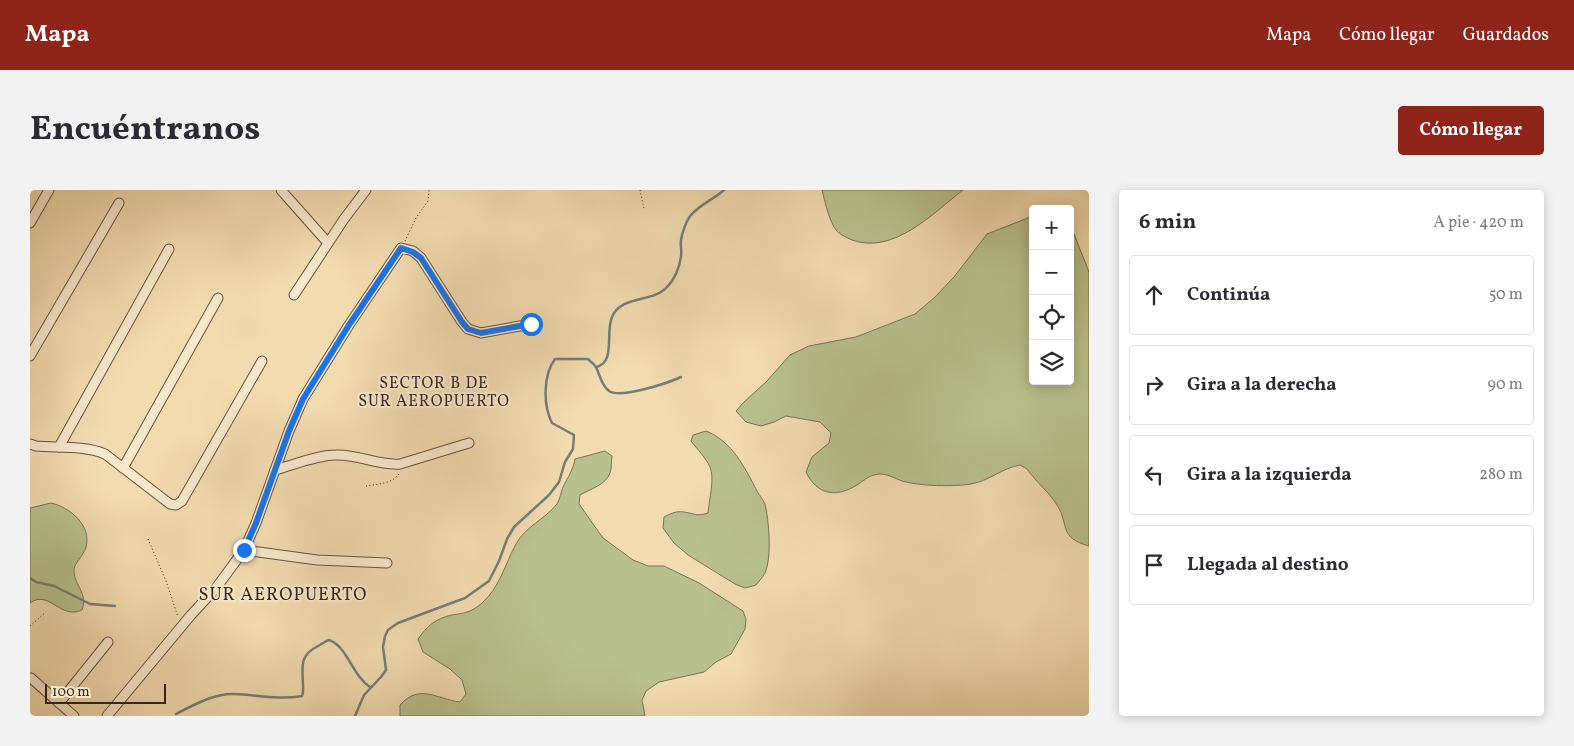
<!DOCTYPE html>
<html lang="es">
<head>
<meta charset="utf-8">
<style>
	body { margin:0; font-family:Vollkorn,serif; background:#f2f2f3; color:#2b2b33 }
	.controls { position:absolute; right:15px; top:15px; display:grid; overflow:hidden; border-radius:5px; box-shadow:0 2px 12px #0003 }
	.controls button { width:45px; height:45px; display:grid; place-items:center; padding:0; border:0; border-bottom:1px solid #e1e1e2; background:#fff; color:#2b2b33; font:25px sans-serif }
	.scale { position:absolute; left:15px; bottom:12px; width:121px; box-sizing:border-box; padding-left:5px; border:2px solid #39231b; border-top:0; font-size:14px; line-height:18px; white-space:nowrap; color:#39231b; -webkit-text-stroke:4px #f7e8cb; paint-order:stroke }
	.stop { position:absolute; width:15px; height:15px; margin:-11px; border:4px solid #1a73e8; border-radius:50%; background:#fff }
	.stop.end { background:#1a73e8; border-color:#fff; box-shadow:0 1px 5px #0008 }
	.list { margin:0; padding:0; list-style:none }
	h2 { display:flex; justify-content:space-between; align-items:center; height:65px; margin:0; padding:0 20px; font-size:21px }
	h2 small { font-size:16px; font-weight:400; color:#7c7c81 }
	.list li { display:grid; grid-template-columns:32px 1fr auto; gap:15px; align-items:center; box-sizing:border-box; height:80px; margin:0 10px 10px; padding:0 10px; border:1px solid #e1e1e2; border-radius:5px }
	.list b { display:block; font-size:19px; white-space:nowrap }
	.list em { font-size:16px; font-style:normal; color:#7c7c81 }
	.icon { flex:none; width:28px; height:28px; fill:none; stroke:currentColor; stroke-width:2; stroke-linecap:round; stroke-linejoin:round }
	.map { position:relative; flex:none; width:1059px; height:526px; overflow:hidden; border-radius:5px }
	header { display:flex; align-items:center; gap:30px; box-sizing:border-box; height:70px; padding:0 25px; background:#8f2418; color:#fff }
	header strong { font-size:24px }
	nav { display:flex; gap:28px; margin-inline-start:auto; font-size:18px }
	.intro { display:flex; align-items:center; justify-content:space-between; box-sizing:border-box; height:120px; padding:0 30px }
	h1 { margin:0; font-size:35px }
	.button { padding:12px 22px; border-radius:5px; background:#8f2418; color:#fff; font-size:18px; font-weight:700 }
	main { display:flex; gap:30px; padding:0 30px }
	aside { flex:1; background:#fff; border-radius:5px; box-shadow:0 2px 12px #0003 }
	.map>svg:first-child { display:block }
	.green { fill:#b8c18c; stroke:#787254 }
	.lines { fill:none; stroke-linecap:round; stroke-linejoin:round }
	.stream { stroke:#757d76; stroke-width:2.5 }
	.minor-casing { stroke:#675140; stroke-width:11 }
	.path { stroke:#39231b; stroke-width:1; stroke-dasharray:1 2.5; stroke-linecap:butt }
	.minor { stroke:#f7e8cb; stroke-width:9 }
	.route { stroke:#1a73e8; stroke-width:6 }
	.labels { text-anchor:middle; stroke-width:4.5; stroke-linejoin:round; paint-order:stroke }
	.neighbourhood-label { font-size:16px; letter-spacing:1px; fill:#39231b; stroke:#f7e8cb }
	.quarter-label { font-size:18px; letter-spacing:1px; fill:#39231b; stroke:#f7e8cb }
</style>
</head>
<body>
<header>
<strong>Mapa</strong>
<nav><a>Mapa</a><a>Cómo llegar</a><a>Guardados</a></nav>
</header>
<div class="intro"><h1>Encuéntranos</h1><a class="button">Cómo llegar</a></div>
<main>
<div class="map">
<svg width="1059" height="526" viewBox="0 0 1059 526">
	<rect width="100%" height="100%" fill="#f2dbaf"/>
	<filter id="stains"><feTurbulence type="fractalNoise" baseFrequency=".004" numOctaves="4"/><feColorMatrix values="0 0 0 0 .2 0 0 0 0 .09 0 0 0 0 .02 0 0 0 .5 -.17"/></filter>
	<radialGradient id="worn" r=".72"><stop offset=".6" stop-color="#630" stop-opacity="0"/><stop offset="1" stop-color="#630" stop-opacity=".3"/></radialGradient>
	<g class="green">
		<path d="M 792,0 L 933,0 C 903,23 864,65 822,50 C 815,47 808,44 804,37 C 798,26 795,12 792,0 Z"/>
		<path d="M 1003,26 L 1003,191 L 1040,191 L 1040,34 L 1059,82 L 1059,356 C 1028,347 1040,336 1027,315 C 1019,302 1006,292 997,279 L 990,275 C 972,278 959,291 941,294 C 924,297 889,296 872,291 C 866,289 858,284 851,284 C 840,284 835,290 827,295 C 806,308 787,305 776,282 L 782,267 L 799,253 L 801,243 L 790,232 L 756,226 L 744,232 L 731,236 L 716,232 L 706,221 L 714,212 L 737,191 L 760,165 L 779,156 L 826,147 L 885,124 L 904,108 L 924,87 L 957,44 Z"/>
		<path d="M 676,241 C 702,251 715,278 727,301 C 729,305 733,309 735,314 C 739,330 742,368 735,383 C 733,387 729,391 726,395 L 715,398 L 705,394 L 658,365 L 644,353 L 633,338 L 634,327 C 638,325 642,323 646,322 C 659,320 664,328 678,323 C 679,310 685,288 680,277 C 676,268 667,259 661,251 L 663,245 Z"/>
		<path d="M 575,261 L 582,266 C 581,271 582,278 580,283 C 576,295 560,299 550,305 L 549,314 L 573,348 L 603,370 L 618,376 L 634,376 L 669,393 L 713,421 L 716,429 L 715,439 L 701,464 L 686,472 L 674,482 L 629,492 L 616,501 L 612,510 L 615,526 L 370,526 L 370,515 C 390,493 406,509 430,512 L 436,504 L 432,490 L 420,479 L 393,462 L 388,449 C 394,441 400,433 410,429 C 426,421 435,428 452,413 C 470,397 475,374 486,354 C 495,337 515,329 527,314 C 530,309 531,302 533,297 C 538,287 543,280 545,269 Z"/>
		<path d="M 21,313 C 40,317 62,336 56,357 C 54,366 43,373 44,382 C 45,396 58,403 52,420 C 30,430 19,399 0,413 L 0,318 Z"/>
	</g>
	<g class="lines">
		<g class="stream">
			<path d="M 566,177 C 586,173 575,143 582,127 C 591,105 623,113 637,97 C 645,89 650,76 651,66 C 652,60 650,55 651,50 C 652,43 656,31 661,25 C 669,15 684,9 694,0"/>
			<polyline points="0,388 6,392 24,396 60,414 85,416"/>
			<path d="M 146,524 C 164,515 184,503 205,504 C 227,505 250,510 272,506 L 273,502 C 274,481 266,467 288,456 C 292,454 295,451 299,450 C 317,456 322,485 340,497"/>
			<path d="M 325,526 L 334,505 L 351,487 L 356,480 L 353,457 L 355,446 L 358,440 L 368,433 L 435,408 L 459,391 L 469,371 L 477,349 L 484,337 L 519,305 L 529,292 L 535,272 L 543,259 L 544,245 L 522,233 C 513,215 513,185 525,169 L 558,169 C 560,171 564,174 566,177 C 570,185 571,195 579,201 C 590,209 638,193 651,187"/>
		</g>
		<g class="minor-casing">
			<g id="minor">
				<polyline points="251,0 298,53"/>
				<polyline points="0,33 19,0"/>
				<polyline points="264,105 314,29 336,0"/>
				<polyline points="0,166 89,13"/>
				<path d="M 0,254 L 6,256 C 28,258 54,255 75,264 L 140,314 L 146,315 L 152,311 L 232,171"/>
				<polyline points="29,257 139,59"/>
				<polyline points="93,278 188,108"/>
				<path d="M 245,280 C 263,275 287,265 306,265 C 328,264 349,276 370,274 L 439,253"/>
				<polyline points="214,360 287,370 357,373"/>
				<polyline points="1,488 44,526"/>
				<polyline points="29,513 78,452"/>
				<polyline points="77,526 161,425 186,398 214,360 226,333 259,241 273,209 319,135 371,58 383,61 391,68 432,132 438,139 451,143 501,134"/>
			</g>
		</g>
		<g class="path">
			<polyline points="610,0 614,19"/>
			<polyline points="375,51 386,28 398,11 399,0"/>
			<path d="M 336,296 C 348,294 364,294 370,282"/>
			<polyline points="118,349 136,391 148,427"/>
			<polyline points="0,436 16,422"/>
		</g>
		<use href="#minor" class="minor"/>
	</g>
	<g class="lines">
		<polyline class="route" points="214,360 226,333 259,241 273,209 319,135 371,58 383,62 391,68 432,132 438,139 451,143 501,134"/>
	</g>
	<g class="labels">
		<g class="neighbourhood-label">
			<text x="404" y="198">SECTOR B DE<tspan x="404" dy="18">SUR AEROPUERTO</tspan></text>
		</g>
		<g class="quarter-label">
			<text x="253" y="410">SUR AEROPUERTO</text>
		</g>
	</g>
	<rect width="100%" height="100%" filter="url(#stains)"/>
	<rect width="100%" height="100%" fill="url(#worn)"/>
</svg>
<div class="controls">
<button>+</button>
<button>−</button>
<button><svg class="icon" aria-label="locate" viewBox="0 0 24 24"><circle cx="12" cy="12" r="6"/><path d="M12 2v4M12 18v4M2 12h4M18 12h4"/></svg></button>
<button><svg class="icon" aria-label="layers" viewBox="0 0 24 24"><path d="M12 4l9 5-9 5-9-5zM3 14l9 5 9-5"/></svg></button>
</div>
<div class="scale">100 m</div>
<div class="stop" style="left:501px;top:134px"></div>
<div class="stop end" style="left:214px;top:360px"></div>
</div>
<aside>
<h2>6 min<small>A pie · 420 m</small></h2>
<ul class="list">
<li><svg class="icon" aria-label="ahead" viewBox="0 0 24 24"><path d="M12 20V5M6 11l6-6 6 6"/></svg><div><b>Continúa</b></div><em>50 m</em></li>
<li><svg class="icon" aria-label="right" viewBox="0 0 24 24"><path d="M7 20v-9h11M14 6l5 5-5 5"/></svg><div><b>Gira a la derecha</b></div><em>90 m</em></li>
<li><svg class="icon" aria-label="left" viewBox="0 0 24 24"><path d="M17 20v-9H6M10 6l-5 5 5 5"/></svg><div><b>Gira a la izquierda</b></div><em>280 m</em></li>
<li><svg class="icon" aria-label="arrive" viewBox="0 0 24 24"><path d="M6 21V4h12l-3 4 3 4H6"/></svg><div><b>Llegada al destino</b></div></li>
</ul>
</aside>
</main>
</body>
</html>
